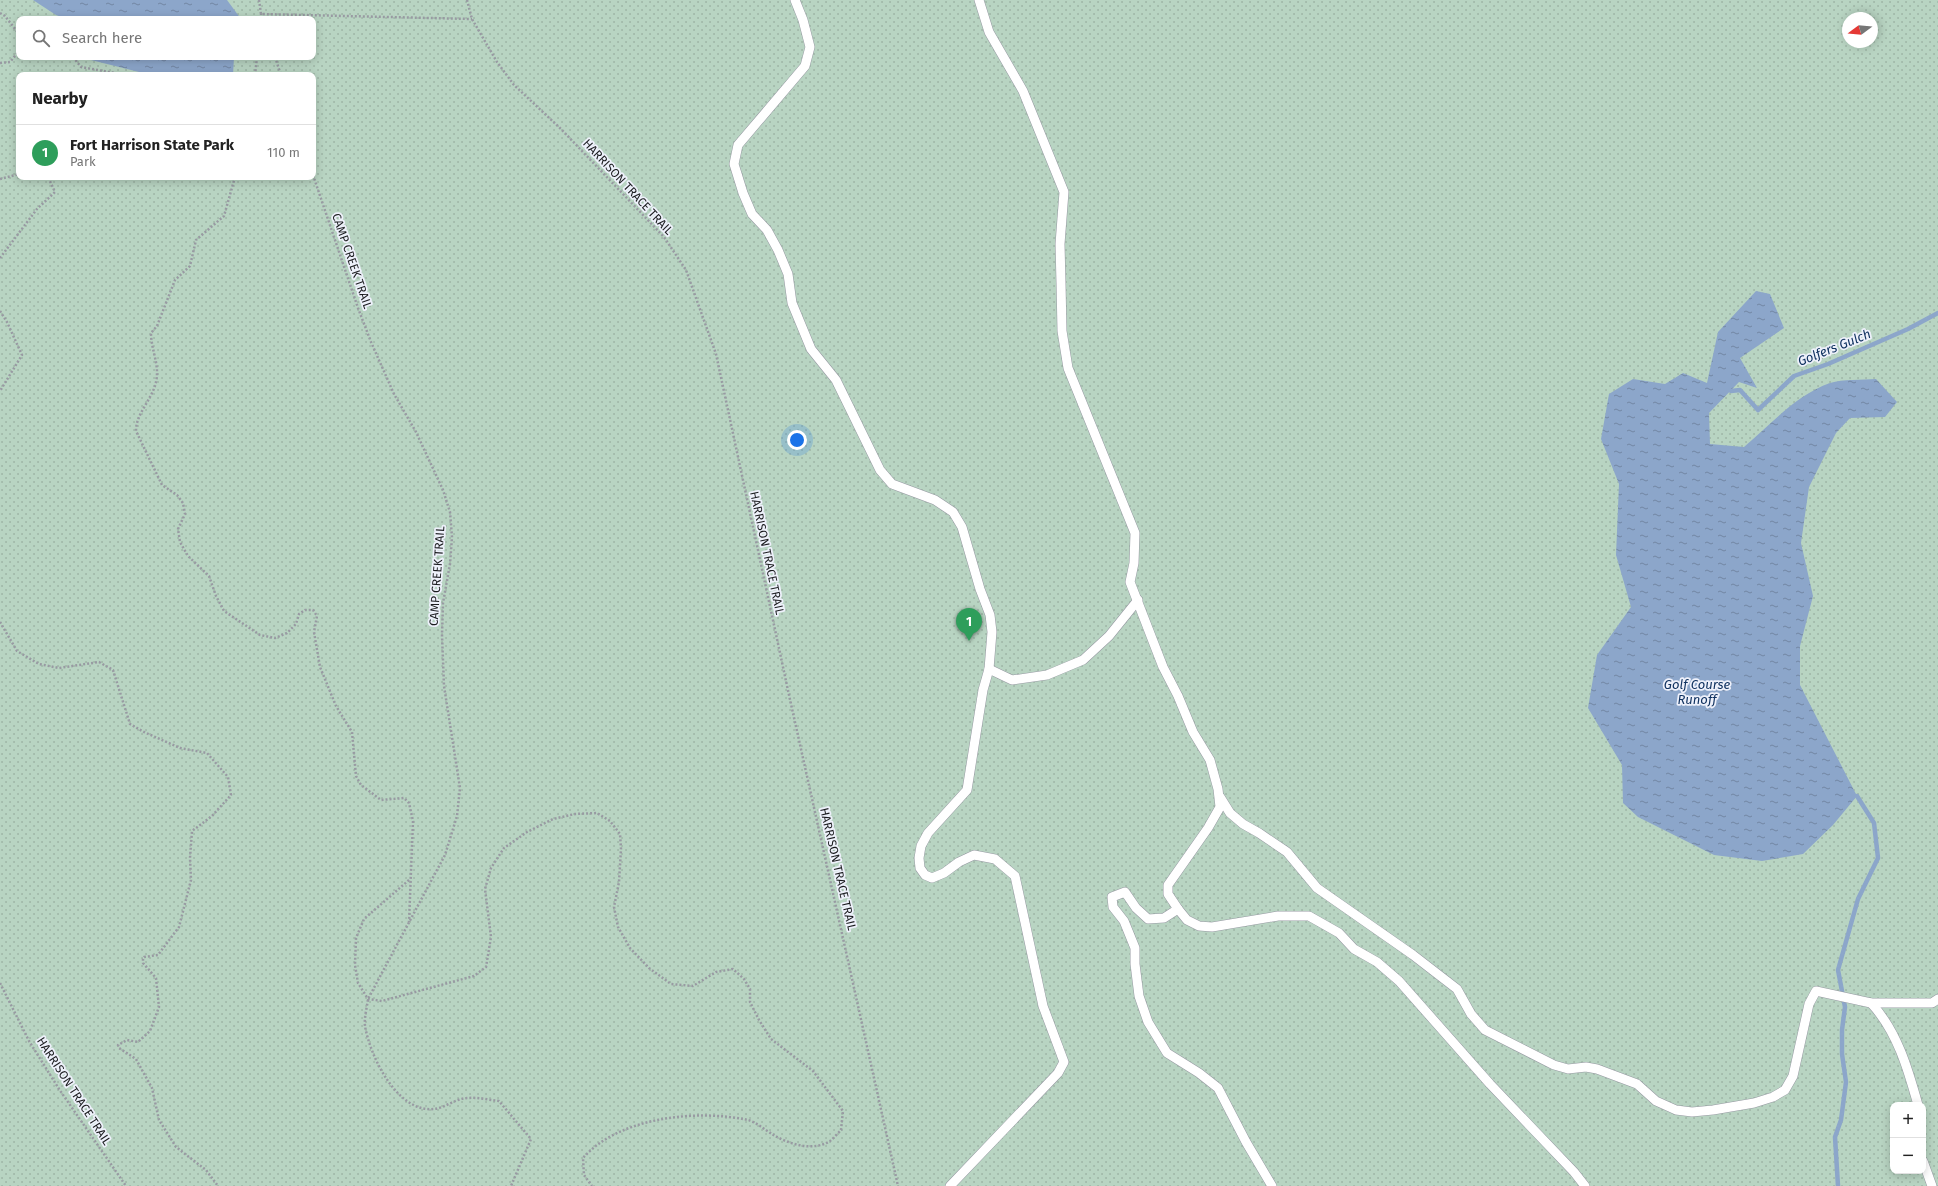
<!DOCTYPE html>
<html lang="en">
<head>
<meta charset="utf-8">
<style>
	body { margin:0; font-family:"Fira Sans",sans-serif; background:#f2f2f2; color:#222 }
	.controls { position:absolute; right:12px; bottom:12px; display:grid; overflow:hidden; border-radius:8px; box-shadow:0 2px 10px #0003 }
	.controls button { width:36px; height:36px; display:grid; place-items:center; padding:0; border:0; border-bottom:1px solid #e0e0e0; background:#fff; color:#222; font:20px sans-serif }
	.compass { position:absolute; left:1842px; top:12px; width:36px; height:36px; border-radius:50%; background:#fff; box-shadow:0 2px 10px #0003; rotate:254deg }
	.you { position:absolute; left:797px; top:440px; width:14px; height:14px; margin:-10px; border:3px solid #fff; border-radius:50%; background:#1a73e8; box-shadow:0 0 0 6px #1a73e833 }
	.badge { display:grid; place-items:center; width:26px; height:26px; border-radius:50%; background:#ea580c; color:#fff; font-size:13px; font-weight:700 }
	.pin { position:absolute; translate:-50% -33px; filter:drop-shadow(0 1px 2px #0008) }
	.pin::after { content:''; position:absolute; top:21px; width:14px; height:12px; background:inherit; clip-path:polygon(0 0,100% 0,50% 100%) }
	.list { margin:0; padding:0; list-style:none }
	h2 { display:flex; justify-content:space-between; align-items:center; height:52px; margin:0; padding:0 16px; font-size:17px }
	h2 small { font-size:13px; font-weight:400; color:#767676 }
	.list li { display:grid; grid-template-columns:26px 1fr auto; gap:12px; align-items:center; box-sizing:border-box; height:56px; padding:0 16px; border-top:1px solid #e0e0e0 }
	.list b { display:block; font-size:15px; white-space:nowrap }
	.list p { margin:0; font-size:13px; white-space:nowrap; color:#767676 }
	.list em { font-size:13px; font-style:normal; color:#767676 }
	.icon { flex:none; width:22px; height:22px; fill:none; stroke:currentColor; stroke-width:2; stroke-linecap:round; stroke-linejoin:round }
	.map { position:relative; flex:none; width:1938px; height:1186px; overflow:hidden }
	.search { position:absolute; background:#fff; box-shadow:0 2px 10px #0003; left:16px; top:16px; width:300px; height:44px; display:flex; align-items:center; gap:10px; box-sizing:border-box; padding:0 14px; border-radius:8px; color:#767676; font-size:15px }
	.panel { position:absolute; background:#fff; box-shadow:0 2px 10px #0003; left:16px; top:72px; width:300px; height:108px; border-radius:8px }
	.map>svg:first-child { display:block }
	.park { fill:url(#park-dots); fill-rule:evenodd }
	.water { fill:url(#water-ripples) }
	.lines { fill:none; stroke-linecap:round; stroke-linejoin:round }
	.stream { stroke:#8ca6ca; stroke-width:4.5 }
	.lane-casing { stroke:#979aa3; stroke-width:10 }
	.path { stroke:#989aa2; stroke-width:2.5; stroke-dasharray:2 2; stroke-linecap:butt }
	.lane { stroke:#fff; stroke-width:9 }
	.labels { text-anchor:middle; stroke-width:3.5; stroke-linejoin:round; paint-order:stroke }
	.street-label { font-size:12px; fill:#1a1b1e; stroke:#eef1fb }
	.water-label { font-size:13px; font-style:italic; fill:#103260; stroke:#eef1fb }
</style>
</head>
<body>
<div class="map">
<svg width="1938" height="1186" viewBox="0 0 1938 1186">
	<defs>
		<pattern id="park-dots" width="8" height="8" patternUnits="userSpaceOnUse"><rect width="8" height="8" fill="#b8d4c2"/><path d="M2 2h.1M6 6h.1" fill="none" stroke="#9eb5a6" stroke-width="1.8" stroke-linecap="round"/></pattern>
		<pattern id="water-ripples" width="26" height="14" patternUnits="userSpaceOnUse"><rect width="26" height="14" fill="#8ca6ca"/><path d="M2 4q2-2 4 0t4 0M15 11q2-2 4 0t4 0" fill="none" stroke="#7286a3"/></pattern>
	</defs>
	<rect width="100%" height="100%" fill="#eef1fb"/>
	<path class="park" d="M 0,0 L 1938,0 L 1938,1186 L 0,1186 ZM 1848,18 L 1872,18 L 1872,42 L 1848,42 ZM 19,19 L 313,19 L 313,57 L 19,57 ZM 19,75 L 313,75 L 313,177 L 19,177 ZM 1893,1105 L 1923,1105 L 1923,1171 L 1893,1171 Z"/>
	<g class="water">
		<polygon points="33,0 227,0 241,19 67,19 56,15"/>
		<polygon points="79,57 234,57 233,75 151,75"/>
		<path d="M 1756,291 L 1770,294 L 1784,328 L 1740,358 L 1757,388 L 1739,382 L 1709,413 L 1710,444 L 1744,447 C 1770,425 1796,395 1830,383 C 1843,379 1861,380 1876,379 L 1897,402 L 1885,417 L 1850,418 L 1836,433 L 1809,487 L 1801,543 L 1813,596 L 1800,646 L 1800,685 L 1857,796 L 1833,825 L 1803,854 L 1762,861 L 1714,855 L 1638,817 L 1623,803 L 1622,765 L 1588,708 L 1597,655 L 1631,607 L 1616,555 L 1619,484 L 1601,439 L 1609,394 L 1633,379 L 1665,384 L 1683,373 L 1707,383 L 1718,332 Z"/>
	</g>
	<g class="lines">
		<g class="stream">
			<polyline points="1731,391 1740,390 1758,410 1794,376 1828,364 1908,329 1938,313"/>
			<polyline points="1838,1186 1835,1137 1841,1120 1846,1082 1842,1054 1842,1030 1845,1007 1838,970 1858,899 1878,858 1874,823 1857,796"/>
		</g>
		<g class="lane-casing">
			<g id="lane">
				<polyline points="795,0 803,20 810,47 805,66 738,145 734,164 743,193 752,214 767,230 778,250 788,274 792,303 811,349 836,380 880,470 892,484 935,500 953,512 962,527 980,589 990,615 992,632 989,669 983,690 967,790 928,833 921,846 919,858 920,868 925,875 932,878 944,873 959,862 974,855 995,859 1015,876 1043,1006 1064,1062 1058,1073 1037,1095 950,1186"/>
				<polyline points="979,0 989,32 1023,91 1064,192 1060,244 1061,283 1062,331 1068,368 1135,533 1134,563 1130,582 1163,667 1178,696 1193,732 1210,760 1218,789 1220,807 1208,828 1168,885 1168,894 1178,909 1187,920 1199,926 1212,927 1278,916 1309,916 1339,933 1354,949 1377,962 1399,981 1490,1084 1574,1172 1585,1186"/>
				<polyline points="989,669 1012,680 1047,675 1083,660 1109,636 1138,600"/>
				<polyline points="1220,797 1230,813 1243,824 1259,833 1287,852 1317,888 1413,955 1457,989 1471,1014 1485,1030 1554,1065 1568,1069 1586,1067 1597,1069 1637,1084 1656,1101 1676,1110 1692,1112 1713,1110 1754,1103 1773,1097 1785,1090 1793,1076 1809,1004 1816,991 1871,1003 1932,1003 1938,999"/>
				<polyline points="1178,909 1164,918 1148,919 1136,908 1125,892 1112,897 1113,907 1124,921 1135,948 1135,964 1139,996 1148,1022 1167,1053 1199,1073 1218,1088 1246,1142 1272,1186"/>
				<path d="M 1871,1003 C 1897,1031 1908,1069 1918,1105"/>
				<polyline points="1923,1161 1932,1186"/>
			</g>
		</g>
		<g class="path">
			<polyline points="259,0 261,14 472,19"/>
			<polyline points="467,0 472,19 497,62 514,85 561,129 664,237 686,270 716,354 789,695 898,1186"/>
			<polyline points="0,13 5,16 19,34"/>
			<polyline points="261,19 261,14"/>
			<polyline points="73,57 81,67 126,75"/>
			<polyline points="275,57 281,75"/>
			<polyline points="0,63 10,62 19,51"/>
			<polyline points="255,75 257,57"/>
			<path d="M 313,175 L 358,308 L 371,342 L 394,394 L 416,432 L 443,490 L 450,512 L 452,537 L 450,564 L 443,603 L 442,635 L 444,686 L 460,788 L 457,816 L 445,855 L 368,999 C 367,1007 364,1018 365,1026 C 370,1056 397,1113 434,1109 C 445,1108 456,1098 468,1098 C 478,1097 489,1100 499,1101 L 531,1139 L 511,1186"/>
			<path d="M 235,177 L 224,216 L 196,240 L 190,266 L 175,280 L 157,326 L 151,333 C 151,350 160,365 156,382 C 152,400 136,413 136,431 L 162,485 L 177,495 L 183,503 L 185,514 L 178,529 L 180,542 L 188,556 L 209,576 L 216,596 L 224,611 L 260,635 L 275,638 L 287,633 L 296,624 L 299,614 L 305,610 L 313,610 L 317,616 L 314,632 L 320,667 L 336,706 L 352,732 L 356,776 L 361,785 L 381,800 L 404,798 L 409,803 L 413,821 L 409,922"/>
			<polyline points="0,179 19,174"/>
			<polyline points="0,258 37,209 55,192 48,177"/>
			<polyline points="0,311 7,322 22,355 0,391"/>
			<polyline points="0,622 17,651 39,664 59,668 99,662 113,670 130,724 144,732 180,748 207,753 228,777 231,795 212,816 192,831 190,858 191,880 179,927 158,955 144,957 143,959 143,963 156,978 159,1007 150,1031 138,1042 127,1040 118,1045 119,1048 136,1059 152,1088 159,1120 176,1147 206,1170 218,1186"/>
			<path d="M 409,880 L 364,919 L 356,938 L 355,965 L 358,983 L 368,999 L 382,1001 L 474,976 L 486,967 L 491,937 L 485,889 L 491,868 L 504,848 L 527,832 L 553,819 L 575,814 L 597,813 L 610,821 L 620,834 L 621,849 L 619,882 L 614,907 L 618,927 L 630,948 L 649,968 L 671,984 L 693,986 L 716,972 L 733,969 L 744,979 L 750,989 L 750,1002 L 759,1020 L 771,1039 L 813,1071 L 843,1111 L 841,1130 C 838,1133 834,1138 830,1141 C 813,1152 788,1144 772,1134 C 765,1130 756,1122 748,1120 C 697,1109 619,1117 583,1158 L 584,1175 L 592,1186"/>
			<polyline points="0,983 29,1041 59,1089 126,1186"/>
		</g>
		<use href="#lane" class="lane"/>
	</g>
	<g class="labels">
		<g class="street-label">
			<text transform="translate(628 187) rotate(47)" y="4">HARRISON TRACE TRAIL</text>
			<text transform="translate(352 261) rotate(71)" y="4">CAMP CREEK TRAIL</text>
			<text transform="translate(767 553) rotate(78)" y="4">HARRISON TRACE TRAIL</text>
			<text transform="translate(437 576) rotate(-86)" y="4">CAMP CREEK TRAIL</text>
			<text transform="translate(838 869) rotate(77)" y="4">HARRISON TRACE TRAIL</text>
			<text transform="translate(74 1091) rotate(57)" y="4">HARRISON TRACE TRAIL</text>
		</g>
		<g class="water-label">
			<text transform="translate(1834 347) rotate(-22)" y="5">Golfers Gulch</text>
			<text x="1697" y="689">Golf Course<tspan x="1697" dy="15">Runoff</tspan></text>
		</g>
	</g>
</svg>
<div class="controls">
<button>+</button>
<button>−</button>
</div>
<svg class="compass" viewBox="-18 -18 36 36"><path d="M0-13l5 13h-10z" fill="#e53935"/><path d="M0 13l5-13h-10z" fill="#767676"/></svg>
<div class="you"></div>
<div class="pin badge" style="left:969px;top:641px;background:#2e9e5b">1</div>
<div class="search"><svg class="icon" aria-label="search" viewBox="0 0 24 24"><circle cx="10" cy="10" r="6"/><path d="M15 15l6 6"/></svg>Search here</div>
<section class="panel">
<h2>Nearby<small></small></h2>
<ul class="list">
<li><span class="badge" style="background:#2e9e5b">1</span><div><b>Fort Harrison State Park</b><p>Park</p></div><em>110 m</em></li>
</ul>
</section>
</div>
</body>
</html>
